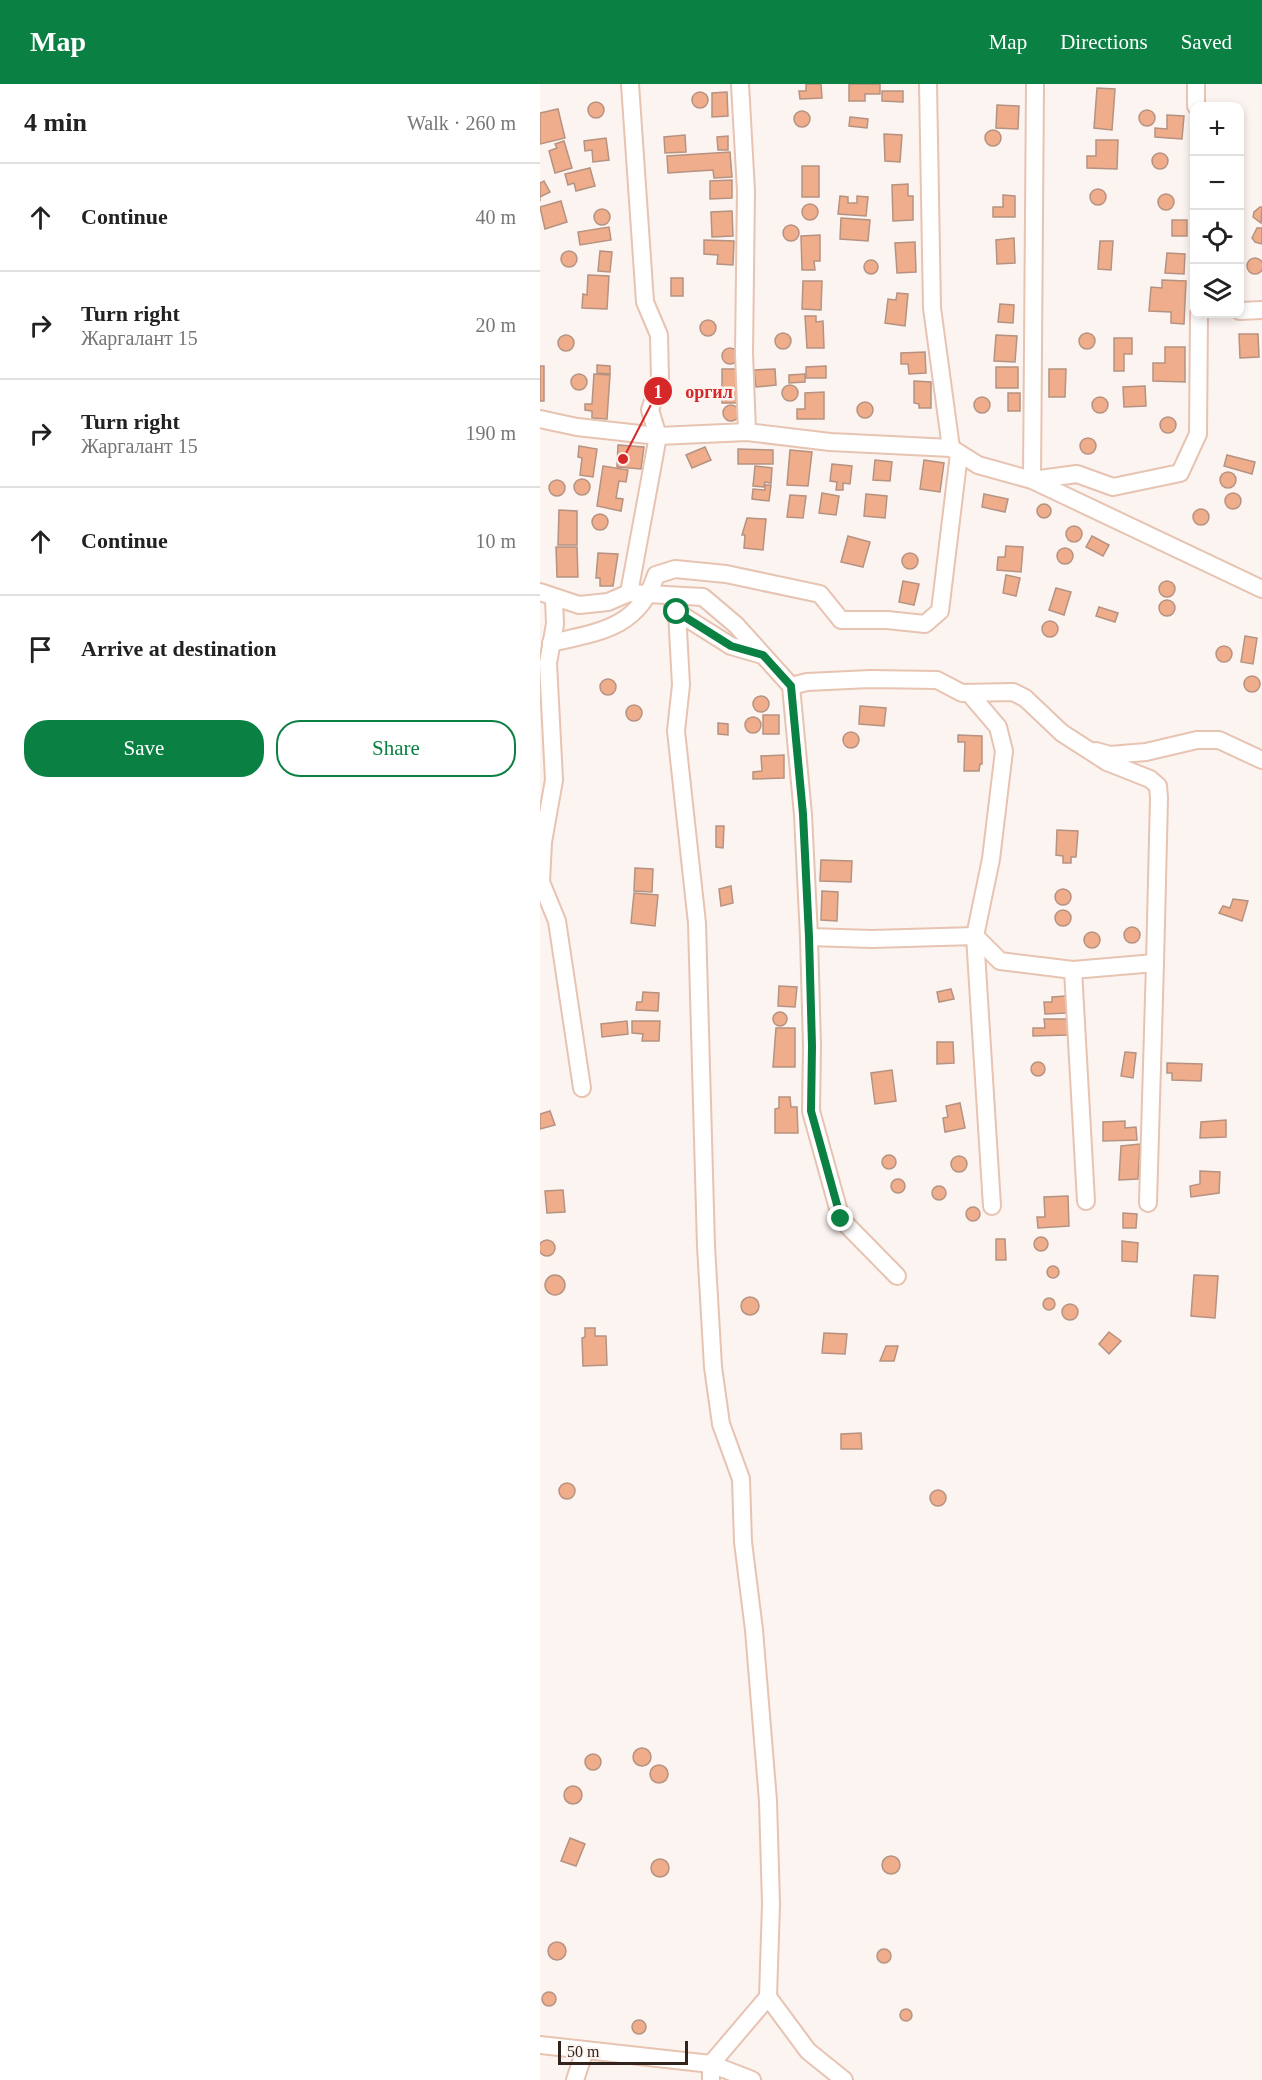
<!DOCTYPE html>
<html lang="en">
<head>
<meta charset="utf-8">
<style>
	body { margin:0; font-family:Georgia,serif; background:#f2f2f2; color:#222 }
	.controls { position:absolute; right:18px; top:18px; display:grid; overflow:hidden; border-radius:12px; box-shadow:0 3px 9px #0003 }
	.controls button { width:54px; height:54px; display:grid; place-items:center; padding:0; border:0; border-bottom:2px solid #e0e0e0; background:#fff; color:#222; font:30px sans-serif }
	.scale { position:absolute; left:18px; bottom:15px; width:130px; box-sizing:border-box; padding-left:6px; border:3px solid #32241d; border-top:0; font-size:16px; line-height:21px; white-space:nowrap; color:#32241d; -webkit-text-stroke:4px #fcf4f0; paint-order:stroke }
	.stop { position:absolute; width:18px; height:18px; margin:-14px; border:4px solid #0b8043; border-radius:50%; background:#fff }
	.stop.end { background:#0b8043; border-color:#fff; box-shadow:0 2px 6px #0008 }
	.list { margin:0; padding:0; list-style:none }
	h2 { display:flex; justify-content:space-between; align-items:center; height:78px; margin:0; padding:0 24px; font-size:26px }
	h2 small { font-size:20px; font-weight:400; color:#767676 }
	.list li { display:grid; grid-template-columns:39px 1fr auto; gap:18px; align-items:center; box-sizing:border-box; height:108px; padding:0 24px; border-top:2px solid #e0e0e0 }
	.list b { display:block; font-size:22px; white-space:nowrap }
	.list p { margin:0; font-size:20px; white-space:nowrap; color:#767676 }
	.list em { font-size:20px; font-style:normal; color:#767676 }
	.actions { display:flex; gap:12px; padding:18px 24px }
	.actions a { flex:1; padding:14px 0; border:2px solid #0b8043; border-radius:24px; text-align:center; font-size:21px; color:#0b8043 }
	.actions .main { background:#0b8043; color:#fff }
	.icon { flex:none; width:33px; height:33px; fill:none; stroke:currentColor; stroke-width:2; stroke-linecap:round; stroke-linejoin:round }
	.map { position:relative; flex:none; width:722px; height:1996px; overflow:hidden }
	header { display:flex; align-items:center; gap:36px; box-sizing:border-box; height:84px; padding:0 30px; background:#0b8043; color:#fff }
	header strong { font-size:28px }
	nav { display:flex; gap:33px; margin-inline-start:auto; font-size:21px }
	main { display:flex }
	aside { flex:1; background:#fff }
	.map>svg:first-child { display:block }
	.building { fill:#efad8b; stroke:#b59281; stroke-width:1.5 }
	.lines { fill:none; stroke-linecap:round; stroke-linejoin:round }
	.street-casing { stroke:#e7c3b1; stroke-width:20 }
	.street { stroke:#fff; stroke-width:16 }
	.route { stroke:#0b8043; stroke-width:8 }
	.leader { fill:none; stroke:#d62828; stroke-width:2 }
	.callout-dot { fill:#d62828; stroke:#fcf4f0; stroke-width:2 }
	.mark-label { font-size:18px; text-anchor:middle; font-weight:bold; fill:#fff }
	.callout-label { font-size:18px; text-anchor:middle; font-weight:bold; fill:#d62828; stroke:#fcf4f0; stroke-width:5; stroke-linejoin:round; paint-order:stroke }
</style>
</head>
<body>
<header>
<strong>Map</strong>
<nav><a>Map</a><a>Directions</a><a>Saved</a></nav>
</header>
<main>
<aside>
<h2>4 min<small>Walk · 260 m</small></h2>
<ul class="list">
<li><svg class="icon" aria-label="ahead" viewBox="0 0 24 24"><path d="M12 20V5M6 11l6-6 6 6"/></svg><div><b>Continue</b></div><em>40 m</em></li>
<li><svg class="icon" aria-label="right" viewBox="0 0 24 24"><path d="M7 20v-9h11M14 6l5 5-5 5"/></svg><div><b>Turn right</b><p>Жаргалант 15</p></div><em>20 m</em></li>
<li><svg class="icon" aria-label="right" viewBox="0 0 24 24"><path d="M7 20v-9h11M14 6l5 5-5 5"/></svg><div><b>Turn right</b><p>Жаргалант 15</p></div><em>190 m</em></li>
<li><svg class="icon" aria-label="ahead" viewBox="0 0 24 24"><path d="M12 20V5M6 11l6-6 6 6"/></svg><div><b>Continue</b></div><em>10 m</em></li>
<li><svg class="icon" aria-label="arrive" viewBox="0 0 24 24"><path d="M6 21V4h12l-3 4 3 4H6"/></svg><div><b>Arrive at destination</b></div></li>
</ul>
<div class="actions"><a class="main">Save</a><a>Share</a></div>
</aside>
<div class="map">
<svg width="722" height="1996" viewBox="0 0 722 1996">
	<rect width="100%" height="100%" fill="#fcf4f0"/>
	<g class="building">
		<polygon points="266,0 281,0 282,14 260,15 259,7 266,7"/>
		<polygon points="309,0 340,0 340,10 325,10 325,17 309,17"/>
		<polygon points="557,4 575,5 572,46 554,44"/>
		<polygon points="342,7 363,7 363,18 342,17"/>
		<polygon points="187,8 188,32 172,33 172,9"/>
		<circle cx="160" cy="16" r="8"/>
		<circle cx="56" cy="26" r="8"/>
		<polygon points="457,21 479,22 478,45 456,44"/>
		<polygon points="18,25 25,54 0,60 0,29"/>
		<circle cx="607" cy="34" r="8"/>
		<circle cx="262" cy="35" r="8"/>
		<polygon points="627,31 644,32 642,55 615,53 615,44 627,45"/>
		<polygon points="310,33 328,35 327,44 309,42"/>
		<circle cx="453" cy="54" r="8"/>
		<polygon points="344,50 362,51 360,78 345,77"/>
		<polygon points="145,51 146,68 125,69 124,53"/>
		<polygon points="188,52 188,66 178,66 177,53"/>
		<polygon points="66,54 69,76 53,78 52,66 45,67 44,57"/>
		<polygon points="556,56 578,56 577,85 547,84 547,72 556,72"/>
		<polygon points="24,57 32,84 15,89 9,67 17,64 15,60"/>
		<polygon points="190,68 192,93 174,94 173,86 128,89 127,72"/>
		<circle cx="620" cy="77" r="8"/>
		<rect x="262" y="82" width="17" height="31"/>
		<polygon points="50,84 55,102 36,107 34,99 28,101 25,90"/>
		<polygon points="192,96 192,114 170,115 170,97"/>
		<polygon points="4,97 10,108 0,113 0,117 0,99"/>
		<polygon points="368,100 368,112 373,112 373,136 353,137 352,101"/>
		<circle cx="558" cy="113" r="8"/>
		<circle cx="626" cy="118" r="8"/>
		<polygon points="463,111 475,112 475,133 453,133 453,123 463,123"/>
		<polygon points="300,112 308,113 308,119 317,119 317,112 328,113 326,132 298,130"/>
		<polygon points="21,117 27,138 5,145 0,123"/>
		<circle cx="270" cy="128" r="8"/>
		<polygon points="720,123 722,123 721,139 713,133 714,128"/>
		<circle cx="62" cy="133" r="8"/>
		<polygon points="192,127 193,152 172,153 171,128"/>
		<polygon points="301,134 330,136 328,157 300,155"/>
		<rect x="632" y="136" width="15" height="16"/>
		<circle cx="251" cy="149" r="8"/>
		<polygon points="69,143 71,156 40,161 38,148"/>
		<polygon points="717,144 722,144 722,160 715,158 712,154"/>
		<polygon points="280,151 280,177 274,177 275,186 262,186 261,152"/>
		<polygon points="474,154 475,179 457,180 456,156"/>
		<polygon points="164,156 194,157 193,181 177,180 178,171 164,170"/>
		<polygon points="560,157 573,157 571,186 558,185"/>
		<polygon points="375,158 376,188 357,189 355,159"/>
		<circle cx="29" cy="175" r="8"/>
		<polygon points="60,167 72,168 70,188 58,187"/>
		<polygon points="627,169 645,170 644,190 625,189"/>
		<circle cx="715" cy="182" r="8"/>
		<circle cx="331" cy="183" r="7"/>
		<polygon points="48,191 69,192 67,225 42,224 43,210 47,211"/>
		<rect x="131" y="194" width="12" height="18"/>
		<polygon points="622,196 646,197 644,240 631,239 631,228 609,227 611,203 622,204"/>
		<polygon points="263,197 282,197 281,226 262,225"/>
		<polygon points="357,209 368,210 365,242 345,239 348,215 356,216"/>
		<polygon points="460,220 474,221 473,239 458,238"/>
		<polygon points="265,232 276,232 276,238 283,237 284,264 267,264"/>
		<circle cx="168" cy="244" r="8"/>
		<circle cx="243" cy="257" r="8"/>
		<circle cx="547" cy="257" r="8"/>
		<polygon points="699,250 718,250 719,273 700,274"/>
		<polygon points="456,251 477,252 475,278 454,277"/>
		<circle cx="26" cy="259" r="8"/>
		<polygon points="574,254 592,254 592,270 584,270 584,287 574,287"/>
		<polygon points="625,263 645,263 645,298 613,297 613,279 625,279"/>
		<circle cx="190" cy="272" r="8"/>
		<polygon points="385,268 386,289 369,290 368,280 361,280 361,269"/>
		<polygon points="57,281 70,282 70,290 57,289"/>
		<rect x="0" y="282" width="4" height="35"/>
		<polygon points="286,282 286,294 266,294 266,283"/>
		<rect x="456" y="283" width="22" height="21"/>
		<rect x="182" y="285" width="18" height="34"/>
		<polygon points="235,285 236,301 216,303 214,286"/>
		<polygon points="509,285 526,285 525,313 509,313"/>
		<polygon points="54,290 70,291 67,335 52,334 52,327 45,326 45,320 52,320"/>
		<polygon points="265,290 265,298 249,299 249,291"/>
		<circle cx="39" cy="298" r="8"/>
		<polygon points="374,297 391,298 391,324 379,324 379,320 374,319"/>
		<circle cx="250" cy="309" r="8"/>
		<polygon points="605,302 606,322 584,323 583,303"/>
		<polygon points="284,308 284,335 257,335 257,325 265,325 265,309"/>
		<rect x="468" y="309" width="12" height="18"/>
		<circle cx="442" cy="321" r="8"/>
		<circle cx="560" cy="321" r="8"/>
		<circle cx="325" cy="326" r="8"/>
		<circle cx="191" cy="329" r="8"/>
		<circle cx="628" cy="341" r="8"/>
		<circle cx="548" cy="362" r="8"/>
		<polygon points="78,361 104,363 101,385 77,383"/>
		<polygon points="39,362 57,365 53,393 40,391 42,374 38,373"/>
		<polygon points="165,363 171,376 152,384 146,371"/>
		<polygon points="198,365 233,366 233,380 198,380"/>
		<polygon points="250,366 272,368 268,402 247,401"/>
		<polygon points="687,371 715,378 712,390 684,382"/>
		<polygon points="335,376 352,378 350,397 333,396"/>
		<polygon points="384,376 404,379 400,408 380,405"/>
		<polygon points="292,380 312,382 310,400 303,399 303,406 296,406 297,398 290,397"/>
		<polygon points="63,382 88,386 86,398 79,397 76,414 83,415 81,427 57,422"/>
		<polygon points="215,382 232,384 231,399 225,398 224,403 213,402"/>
		<circle cx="688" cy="396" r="8"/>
		<circle cx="42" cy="403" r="8"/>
		<circle cx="17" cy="404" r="8"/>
		<polygon points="225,401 231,401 229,417 212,415 213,405 225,406"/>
		<polygon points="282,409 299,412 296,431 279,429"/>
		<circle cx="693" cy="417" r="8"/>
		<polygon points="326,410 347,412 345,434 324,432"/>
		<polygon points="444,410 468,415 465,428 442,423"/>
		<polygon points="250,411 266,412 263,434 247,433"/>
		<circle cx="504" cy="427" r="7"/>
		<circle cx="661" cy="433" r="8"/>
		<polygon points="19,426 37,427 37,461 18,461"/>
		<circle cx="60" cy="438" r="8"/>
		<polygon points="207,434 226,435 223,466 204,464 205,451 202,451"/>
		<circle cx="534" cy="450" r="8"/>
		<polygon points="308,452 330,458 323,483 301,478"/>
		<polygon points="552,452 569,461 563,472 546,463"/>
		<polygon points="466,462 483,463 481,488 457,486 458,473 465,473"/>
		<polygon points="16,463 37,463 38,493 17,493"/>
		<circle cx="525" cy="472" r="8"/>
		<polygon points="58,469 78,470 73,502 60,502 60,494 56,494"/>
		<circle cx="370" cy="477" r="8"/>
		<polygon points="466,491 480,494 476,512 463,509"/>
		<polygon points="363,497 379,500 374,521 359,518"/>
		<circle cx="627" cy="505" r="8"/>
		<polygon points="516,504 531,508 524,531 509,526"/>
		<circle cx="627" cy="524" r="8"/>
		<polygon points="559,523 578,529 575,538 556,532"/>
		<circle cx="510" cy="545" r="8"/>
		<polygon points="705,552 717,554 713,580 701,578"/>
		<circle cx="684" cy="570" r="8"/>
		<circle cx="712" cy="600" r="8"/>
		<circle cx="68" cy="603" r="8"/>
		<circle cx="221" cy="620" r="8"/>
		<circle cx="94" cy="629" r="8"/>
		<polygon points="320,622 346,624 344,642 319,640"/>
		<rect x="223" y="631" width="16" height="19"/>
		<circle cx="213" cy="641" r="8"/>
		<polygon points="178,639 188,640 188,651 178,650"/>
		<circle cx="311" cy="656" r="8"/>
		<polygon points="418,651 442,652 442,680 440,680 439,687 424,687 425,658 418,658"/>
		<polygon points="244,671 244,694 213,695 213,688 222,687 221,672"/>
		<polygon points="176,742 184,742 183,764 176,763"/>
		<polygon points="517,746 538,747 536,773 531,773 531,779 523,779 523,772 516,771"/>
		<polygon points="281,776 312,777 311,798 280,797"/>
		<polygon points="95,784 113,785 112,808 94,807"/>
		<polygon points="191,802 193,819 181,822 179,805"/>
		<circle cx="523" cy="813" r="8"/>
		<polygon points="282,807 298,808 297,837 281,836"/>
		<polygon points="94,809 118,811 115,842 91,839"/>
		<polygon points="693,815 708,817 702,837 679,829 683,822 690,824"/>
		<circle cx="523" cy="834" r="8"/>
		<circle cx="592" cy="851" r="8"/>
		<circle cx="552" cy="856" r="8"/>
		<polygon points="239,902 257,903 255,923 238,922"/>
		<polygon points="411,905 414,915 399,918 397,908"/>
		<polygon points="103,908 119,909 118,927 96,926 97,918 102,918"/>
		<polygon points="526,912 527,929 505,930 504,918 512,918 512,913"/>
		<circle cx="240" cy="935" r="7"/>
		<polygon points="504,935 528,935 528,951 493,952 493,944 505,944"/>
		<polygon points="87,937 88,950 62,953 61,940"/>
		<polygon points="92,937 120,937 119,957 102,957 103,950 92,949"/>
		<polygon points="236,944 255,944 255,983 233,983"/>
		<polygon points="397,958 413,958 414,979 397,980"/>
		<polygon points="585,968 596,969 593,994 581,992"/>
		<circle cx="498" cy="985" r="7"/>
		<polygon points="627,979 662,980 661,997 632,996 632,989 627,989"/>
		<polygon points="352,986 356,1017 335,1020 331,989"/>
		<polygon points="239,1013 250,1013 251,1023 257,1023 258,1049 235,1049 235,1025 239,1024"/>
		<polygon points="420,1019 425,1044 405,1048 403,1034 408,1033 406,1022"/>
		<polygon points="10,1027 15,1041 0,1045 0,1030"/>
		<polygon points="686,1036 686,1053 660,1054 661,1038"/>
		<polygon points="585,1037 585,1044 596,1043 597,1056 563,1057 563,1038"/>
		<polygon points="600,1060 598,1095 579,1096 581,1062"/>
		<circle cx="349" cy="1078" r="7"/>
		<circle cx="419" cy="1080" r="8"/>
		<polygon points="660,1087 680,1088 679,1109 651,1113 650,1102 660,1100"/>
		<circle cx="358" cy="1102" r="7"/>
		<circle cx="399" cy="1109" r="7"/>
		<polygon points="23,1106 25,1128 7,1129 5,1107"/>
		<polygon points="528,1112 529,1142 498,1144 497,1133 505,1133 504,1113"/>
		<circle cx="433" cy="1130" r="7"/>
		<polygon points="583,1129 597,1130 596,1144 583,1144"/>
		<circle cx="501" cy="1160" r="7"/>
		<polygon points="456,1155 465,1155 466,1176 456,1176"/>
		<circle cx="7" cy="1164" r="8"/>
		<polygon points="582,1157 598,1159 597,1178 582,1177"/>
		<circle cx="513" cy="1188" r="6"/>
		<polygon points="654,1191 678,1192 675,1234 651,1232"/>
		<circle cx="15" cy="1201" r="10"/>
		<circle cx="210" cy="1222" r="9"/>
		<circle cx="509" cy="1220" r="6"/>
		<circle cx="530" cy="1228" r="8"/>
		<polygon points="45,1244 55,1244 55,1252 66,1252 67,1281 43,1282 42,1254 45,1253"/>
		<polygon points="569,1248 581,1257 569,1270 559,1260"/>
		<polygon points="284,1249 307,1250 305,1270 282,1269"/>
		<polygon points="346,1262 358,1262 354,1277 340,1277"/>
		<polygon points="321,1349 322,1365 301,1365 301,1350"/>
		<circle cx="27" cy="1407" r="8"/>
		<circle cx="398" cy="1414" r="8"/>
		<circle cx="102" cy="1673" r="9"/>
		<circle cx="53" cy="1678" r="8"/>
		<circle cx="119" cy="1690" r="9"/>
		<circle cx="33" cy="1711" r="9"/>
		<polygon points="30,1754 45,1760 36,1782 21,1777"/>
		<circle cx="351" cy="1781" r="9"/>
		<circle cx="120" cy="1784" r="9"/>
		<circle cx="17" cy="1867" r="9"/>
		<circle cx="344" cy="1872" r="7"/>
		<circle cx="9" cy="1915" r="7"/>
		<circle cx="366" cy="1931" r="6"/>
		<circle cx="99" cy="1943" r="7"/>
	</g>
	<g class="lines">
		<g class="street-casing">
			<g id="street">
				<polyline points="200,0 206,107 204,269 207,348"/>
				<polyline points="388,0 392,224 411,364"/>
				<polyline points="495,0 492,396 537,390 573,403 640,389 658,350 659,230"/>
				<polyline points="656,22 656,0"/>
				<polyline points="700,227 722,226"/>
				<polyline points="0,335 37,343 118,352 207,348 290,358 411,364 438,381 492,396 722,505"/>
				<polyline points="0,508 39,521 68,518 89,509 163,513 196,541 251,602 263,731 269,853 272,962 271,1027 301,1135 357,1192"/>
				<polyline points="89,509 118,352 110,326 120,296 119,251 105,218 90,0"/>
				<polyline points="14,514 15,540 8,579 14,696 3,758 1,798 17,837 42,1004"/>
				<polyline points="133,522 137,528 191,562 222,571"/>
				<polyline points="137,528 141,601 136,647 157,839 166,1162 173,1283 181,1340 201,1395 203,1458 214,1546 228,1717 231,1820 228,1913 171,1980 171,1996"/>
				<path d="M 11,559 C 59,548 99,544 116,491 L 135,485 L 186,490 L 280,510 L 301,536 L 347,536 L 385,540 L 400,527 L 419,370"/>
				<polyline points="251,602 267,598 330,595 397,596 422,609 473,608 485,614 522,649 567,678 610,695 618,702 619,714 615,879"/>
				<polyline points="429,609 458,643 464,667 451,775 435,852 460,877 533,886 615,879 608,1119"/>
				<polyline points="556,667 570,671 606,668 657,656 679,656 722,676"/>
				<polyline points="269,853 332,855 435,852 452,1122"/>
				<polyline points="533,886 546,1117"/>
				<polyline points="228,1913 268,1967 304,1996"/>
				<polyline points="0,1961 171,1980 212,1996"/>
				<polyline points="35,1996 45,1966"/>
			</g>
		</g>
		<use href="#street" class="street"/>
	</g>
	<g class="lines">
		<polyline class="route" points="137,528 191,562 223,571 251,602 263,730 269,853 272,962 271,1027 301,1135"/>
	</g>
	<path class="leader" d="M83 375L118 307"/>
	<g class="callout-dot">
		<circle cx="83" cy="375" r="6"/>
		<circle cx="118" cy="307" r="15"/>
	</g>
	<g class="mark-label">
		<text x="118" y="314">1</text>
	</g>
	<g class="callout-label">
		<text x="169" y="314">оргил</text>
	</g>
</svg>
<div class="controls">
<button>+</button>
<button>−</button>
<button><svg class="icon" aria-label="locate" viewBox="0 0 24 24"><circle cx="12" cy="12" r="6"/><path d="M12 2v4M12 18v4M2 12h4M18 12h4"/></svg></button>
<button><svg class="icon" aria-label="layers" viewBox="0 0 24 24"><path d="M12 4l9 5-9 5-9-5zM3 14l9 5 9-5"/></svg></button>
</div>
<div class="scale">50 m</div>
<div class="stop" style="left:137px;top:528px"></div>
<div class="stop end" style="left:301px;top:1135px"></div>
</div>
</main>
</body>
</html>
